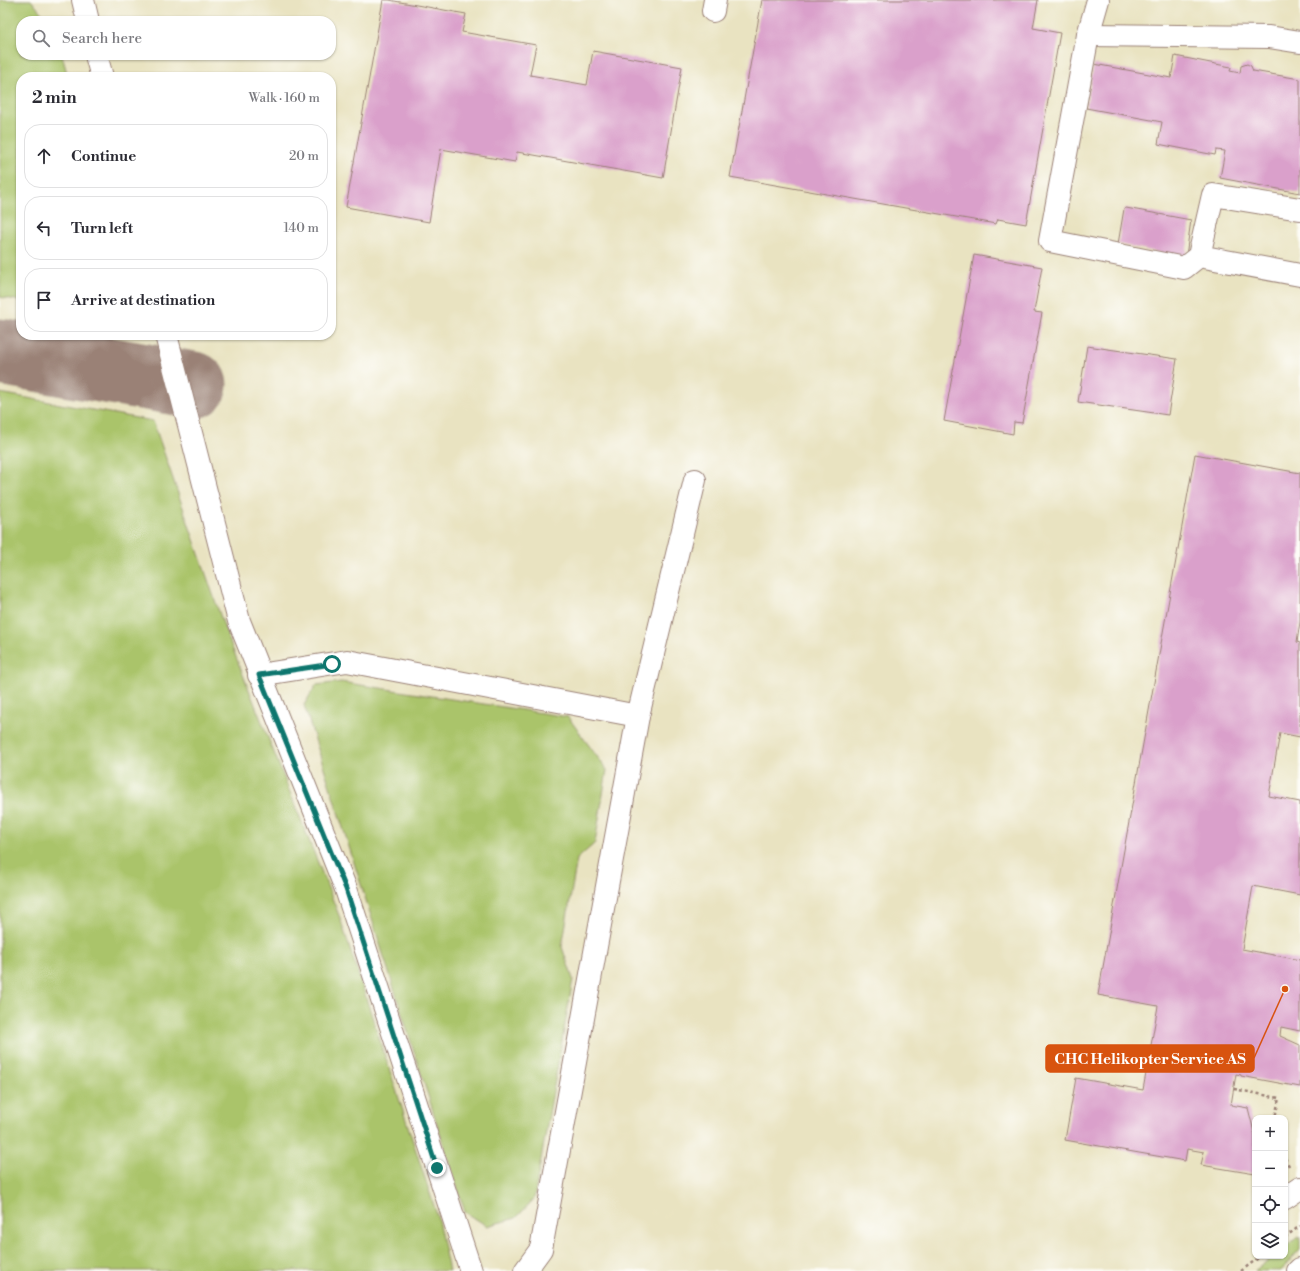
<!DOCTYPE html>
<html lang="en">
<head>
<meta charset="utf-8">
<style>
	body { margin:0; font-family:"Libre Bodoni",serif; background:#f7f7f7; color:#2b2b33 }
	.controls { position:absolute; right:12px; bottom:12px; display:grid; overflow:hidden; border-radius:8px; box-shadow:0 1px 3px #0004 }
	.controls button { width:36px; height:36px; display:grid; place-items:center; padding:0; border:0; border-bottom:1px solid #e1e1e2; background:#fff; color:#2b2b33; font:20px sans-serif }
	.stop { position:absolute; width:12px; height:12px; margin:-9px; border:3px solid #0f766e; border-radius:50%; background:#fff }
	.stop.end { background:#0f766e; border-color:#fff; box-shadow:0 1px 4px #0008 }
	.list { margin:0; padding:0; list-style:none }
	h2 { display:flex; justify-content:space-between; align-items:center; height:52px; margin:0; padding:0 16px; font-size:17px }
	h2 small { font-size:13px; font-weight:400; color:#7c7c81 }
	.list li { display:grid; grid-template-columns:26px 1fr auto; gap:12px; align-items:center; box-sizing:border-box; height:64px; margin:0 8px 8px; padding:0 8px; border:1px solid #e1e1e2; border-radius:16px }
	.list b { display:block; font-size:15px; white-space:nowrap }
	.list em { font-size:13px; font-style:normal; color:#7c7c81 }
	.icon { flex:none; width:22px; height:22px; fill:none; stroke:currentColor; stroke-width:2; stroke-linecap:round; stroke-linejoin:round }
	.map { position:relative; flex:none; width:1300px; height:1271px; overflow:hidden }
	.search { position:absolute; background:#fff; box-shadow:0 1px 3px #0004; left:16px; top:16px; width:320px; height:44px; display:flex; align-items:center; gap:10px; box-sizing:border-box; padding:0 14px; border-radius:16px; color:#7c7c81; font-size:15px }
	.panel { position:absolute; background:#fff; box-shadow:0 1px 3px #0004; left:16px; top:72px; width:320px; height:268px; border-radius:16px }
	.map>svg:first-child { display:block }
	.green { fill:#aac46a; stroke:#7a724a }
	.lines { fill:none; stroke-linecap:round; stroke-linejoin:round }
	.taxiway { stroke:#9a8176; stroke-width:67 }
	.building { fill:#daa0cb }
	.minor-casing { stroke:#9a8176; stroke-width:24 }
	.path { stroke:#9a8176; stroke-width:2.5; stroke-dasharray:3 3; stroke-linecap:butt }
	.minor { stroke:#fff; stroke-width:22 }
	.route { stroke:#0f766e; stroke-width:5 }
	.leader { fill:none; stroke:#d8530f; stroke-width:1.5 }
	.callout-dot { fill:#d8530f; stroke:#fdfcf7; stroke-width:1.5 }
	.callout { fill:#d8530f; stroke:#d8530f; stroke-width:1.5 }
	.callout-label { font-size:15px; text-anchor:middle; font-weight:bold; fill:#fff }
</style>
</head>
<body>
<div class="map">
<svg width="1300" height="1271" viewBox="0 0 1300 1271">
	<rect width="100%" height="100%" fill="#fdfcf7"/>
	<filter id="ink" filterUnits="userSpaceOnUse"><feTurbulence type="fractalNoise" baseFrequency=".025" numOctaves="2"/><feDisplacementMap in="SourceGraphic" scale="8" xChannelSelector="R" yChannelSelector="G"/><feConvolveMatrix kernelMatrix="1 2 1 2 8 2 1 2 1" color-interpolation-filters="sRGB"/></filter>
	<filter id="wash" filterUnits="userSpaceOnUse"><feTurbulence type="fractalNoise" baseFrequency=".012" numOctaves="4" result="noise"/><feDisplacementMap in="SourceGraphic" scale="16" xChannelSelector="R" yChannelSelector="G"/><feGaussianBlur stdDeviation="0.9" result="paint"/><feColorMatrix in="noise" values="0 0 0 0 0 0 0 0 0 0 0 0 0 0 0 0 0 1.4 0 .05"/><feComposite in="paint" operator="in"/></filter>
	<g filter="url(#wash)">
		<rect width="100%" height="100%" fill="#e9e3c1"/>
		<g class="green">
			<polygon points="0,0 31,0 48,21 21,21 21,55 62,55 68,77 21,77 21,301 0,297"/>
			<polygon points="0,393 153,421 226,632 340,918 437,1215 449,1271 0,1271"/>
			<polygon points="341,682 568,717 607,770 595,843 577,859 562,947 573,979 534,1199 516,1218 487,1226 465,1212 304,705 316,685"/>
			<polygon points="1300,1236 1300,1249 1281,1271 1254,1271 1274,1256 1285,1256 1285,1248"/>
		</g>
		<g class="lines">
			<polyline class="taxiway" points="0,352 194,385"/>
		</g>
		<g id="blocks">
			<g class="building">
				<polygon points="383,0 389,0 466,14 462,32 536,45 530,75 587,85 593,51 682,67 663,178 517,152 515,162 441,149 429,222 346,207"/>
				<polygon points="762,0 1038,0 1033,28 1060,33 1026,224 998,219 996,224 730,177"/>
				<polygon points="1175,56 1231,67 1230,71 1240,73 1241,66 1247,64 1251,66 1253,71 1300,79 1300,193 1220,178 1225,151 1216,150 1215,155 1158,144 1162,122 1086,108 1094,64 1171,78"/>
				<polygon points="1126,208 1191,220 1186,256 1185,258 1118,244 1124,209"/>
				<polygon points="974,255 1042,267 1034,312 1042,313 1022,423 1014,422 1013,434 944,421"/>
				<polygon points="1087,346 1177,359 1168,415 1078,402"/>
				<polygon points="1195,454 1300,473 1300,622 1297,642 1300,643 1300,737 1280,733 1269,796 1300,802 1300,895 1253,886 1242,949 1300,960 1300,1031 1281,1027 1280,1036 1300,1045 1300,1087 1241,1076 1241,1075 1236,1074 1231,1105 1248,1108 1255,1136 1255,1174 1201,1165 1204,1152 1187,1149 1185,1161 1065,1140 1076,1078 1143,1090 1158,1006 1098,995"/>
			</g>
		</g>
	</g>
	<g filter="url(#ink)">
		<use href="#blocks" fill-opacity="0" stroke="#9a8176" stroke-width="1"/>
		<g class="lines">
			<g class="minor-casing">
				<g id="minor">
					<polyline points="83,0 88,21"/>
					<polyline points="1098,0 1088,35 1050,241 1184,268 1199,256 1213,195 1300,209"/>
					<polyline points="713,11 715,0"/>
					<polyline points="1088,35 1269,37 1300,42"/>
					<polyline points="96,55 102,77"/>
					<polyline points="1199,256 1300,275"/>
					<polyline points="166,335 239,621 346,889 471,1271"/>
					<polyline points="259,675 347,661 638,716"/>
					<polyline points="1285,1198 1300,1188"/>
					<polyline points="525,1271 541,1249 638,716 695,480"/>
					<polyline points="1298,1271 1300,1269"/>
				</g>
			</g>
			<g class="path">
				<polyline points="1234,1089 1279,1098 1275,1118"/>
				<polyline points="1285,1158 1290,1168"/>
				<polyline points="1285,1237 1300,1226"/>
				<polyline points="1241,1271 1261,1256"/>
			</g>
			<use href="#minor" class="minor"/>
		</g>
	</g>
	<g class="lines" filter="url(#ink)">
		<polyline class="route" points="332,664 259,675 346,889 437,1168"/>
	</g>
	<path class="leader" d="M1285 989L1254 1058"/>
	<circle class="callout-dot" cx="1285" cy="989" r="4"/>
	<rect class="callout" x="1046" y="1045" width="208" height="27" rx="4"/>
	<g class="callout-label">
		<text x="1150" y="1064">CHC Helikopter Service AS</text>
	</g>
</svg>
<div class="controls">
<button>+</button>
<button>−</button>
<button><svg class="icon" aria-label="locate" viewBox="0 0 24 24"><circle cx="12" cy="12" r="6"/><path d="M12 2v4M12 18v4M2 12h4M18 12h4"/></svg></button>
<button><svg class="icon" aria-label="layers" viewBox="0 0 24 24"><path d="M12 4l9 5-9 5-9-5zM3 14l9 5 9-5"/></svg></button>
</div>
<div class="stop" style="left:332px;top:664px"></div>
<div class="stop end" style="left:437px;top:1168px"></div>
<div class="search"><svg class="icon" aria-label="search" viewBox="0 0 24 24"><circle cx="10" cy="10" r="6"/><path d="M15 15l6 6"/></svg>Search here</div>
<section class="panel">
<h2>2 min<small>Walk · 160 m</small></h2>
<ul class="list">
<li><svg class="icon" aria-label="ahead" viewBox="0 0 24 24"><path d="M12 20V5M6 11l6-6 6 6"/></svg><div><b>Continue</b></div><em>20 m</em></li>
<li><svg class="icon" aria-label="left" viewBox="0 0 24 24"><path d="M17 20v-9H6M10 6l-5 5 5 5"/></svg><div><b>Turn left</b></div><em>140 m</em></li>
<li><svg class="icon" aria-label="arrive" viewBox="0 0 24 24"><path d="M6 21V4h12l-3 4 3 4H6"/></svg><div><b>Arrive at destination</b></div></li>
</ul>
</section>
</div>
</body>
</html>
